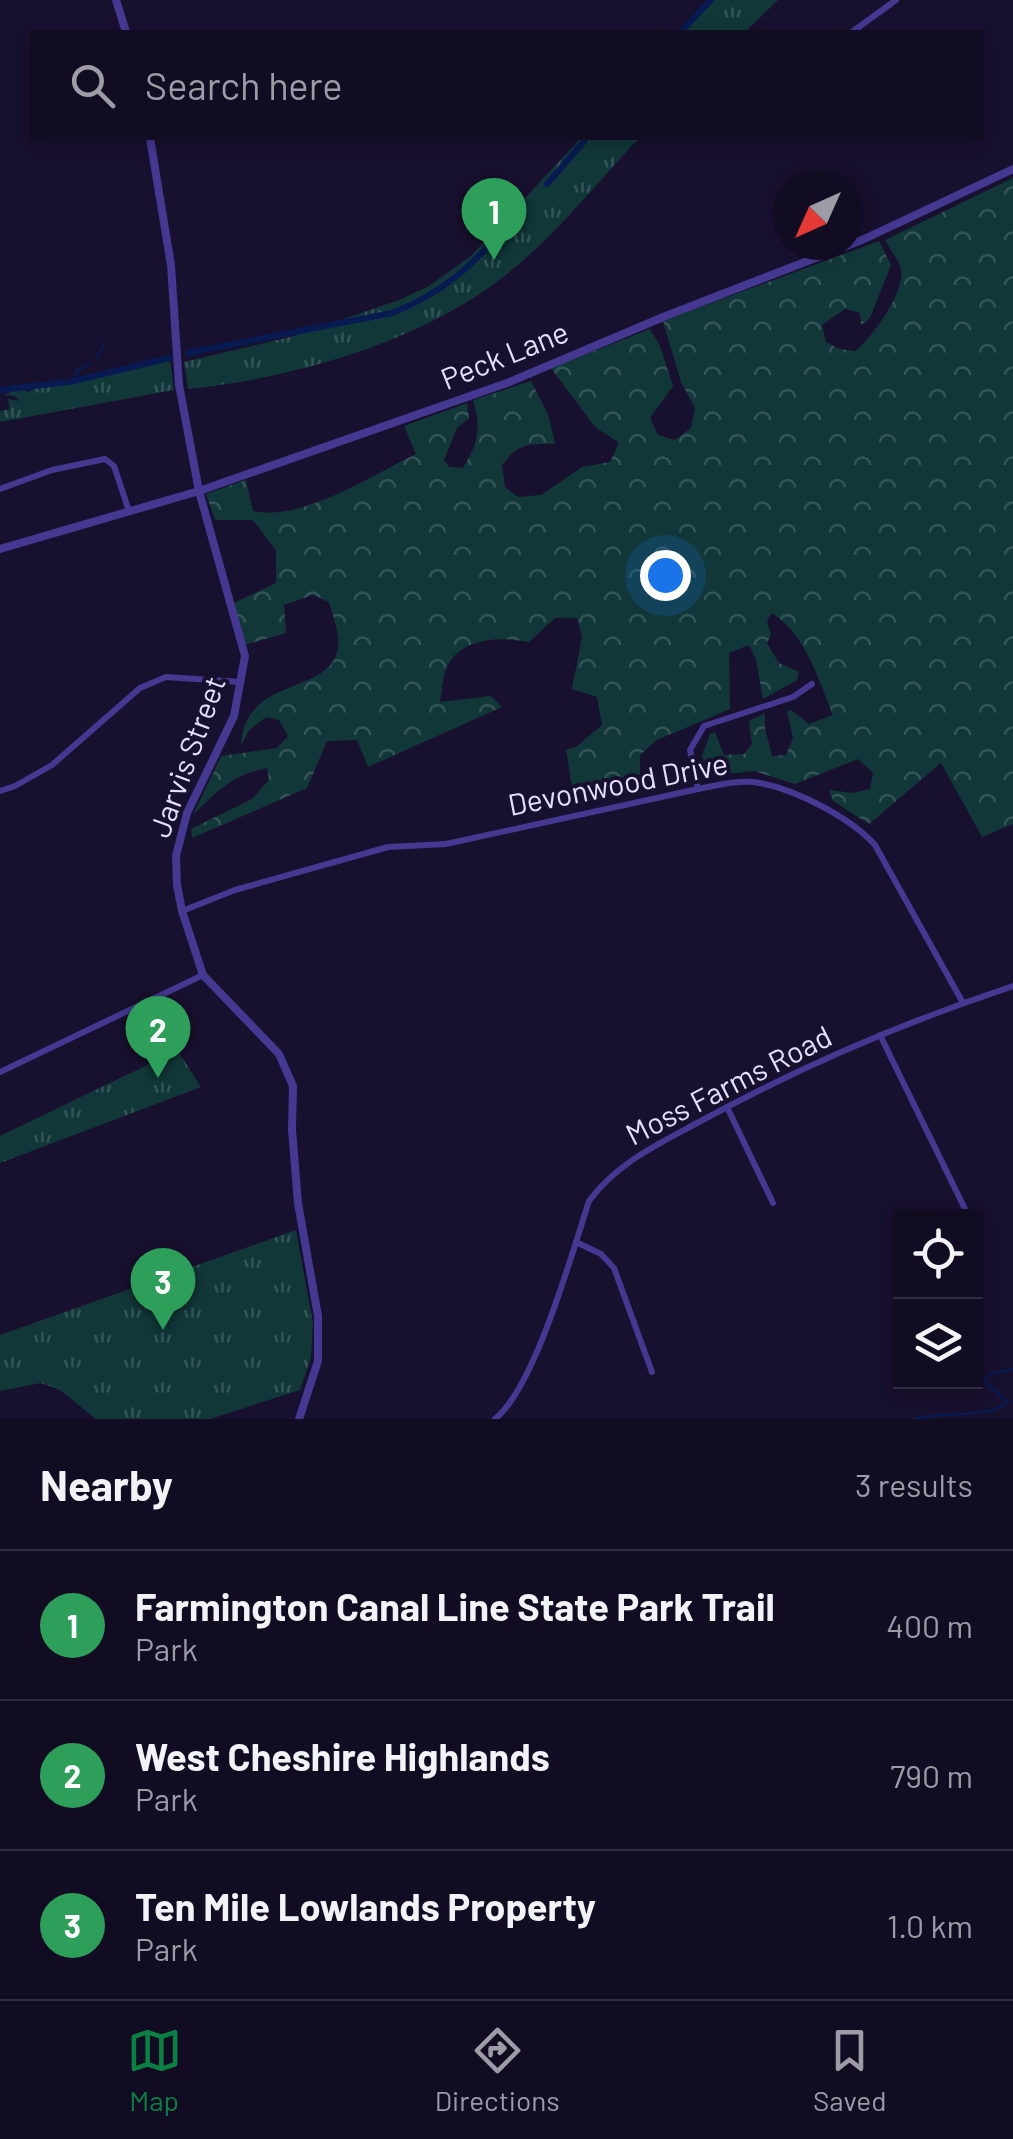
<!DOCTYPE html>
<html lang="en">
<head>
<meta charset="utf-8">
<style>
	body { margin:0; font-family:Barlow,sans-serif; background:#1b152b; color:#f1f3f6 }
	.controls { position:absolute; right:30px; bottom:30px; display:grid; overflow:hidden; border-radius:0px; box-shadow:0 5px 15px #0003 }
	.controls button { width:90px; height:90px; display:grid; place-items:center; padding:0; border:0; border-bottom:2px solid #312c41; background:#120c23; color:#f1f3f6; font:50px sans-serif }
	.compass { position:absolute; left:773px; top:170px; width:90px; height:90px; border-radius:50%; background:#120c23; box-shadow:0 5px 15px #0003; rotate:225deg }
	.you { position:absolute; left:665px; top:575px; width:35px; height:35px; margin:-25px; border:8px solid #fff; border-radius:50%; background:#1a73e8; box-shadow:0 0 0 15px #1a73e833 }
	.badge { display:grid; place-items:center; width:65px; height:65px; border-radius:50%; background:#0b8043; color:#fff; font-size:32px; font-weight:700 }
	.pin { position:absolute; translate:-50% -82px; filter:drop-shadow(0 2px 5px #0008) }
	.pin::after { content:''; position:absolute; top:52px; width:35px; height:30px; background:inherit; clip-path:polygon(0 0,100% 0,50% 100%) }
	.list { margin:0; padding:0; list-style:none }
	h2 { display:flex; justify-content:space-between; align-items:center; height:130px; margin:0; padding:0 40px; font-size:42px }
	h2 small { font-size:32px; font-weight:400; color:#9c9ba6 }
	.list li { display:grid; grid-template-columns:65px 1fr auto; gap:30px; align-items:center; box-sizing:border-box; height:150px; padding:0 40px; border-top:2px solid #312c41 }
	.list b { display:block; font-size:38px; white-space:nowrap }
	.list p { margin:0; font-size:32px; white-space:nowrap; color:#9c9ba6 }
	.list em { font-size:32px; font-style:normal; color:#9c9ba6 }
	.icon { flex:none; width:55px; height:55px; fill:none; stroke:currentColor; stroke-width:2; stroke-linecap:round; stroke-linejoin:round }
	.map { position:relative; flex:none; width:1013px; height:1419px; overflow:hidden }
	.search { position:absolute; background:#120c23; box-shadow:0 5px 15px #0003; left:30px; right:30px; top:30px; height:110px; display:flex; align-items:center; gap:25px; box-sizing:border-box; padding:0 35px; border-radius:0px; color:#9c9ba6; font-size:38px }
	.sheet { height:580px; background:#120c23 }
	nav { display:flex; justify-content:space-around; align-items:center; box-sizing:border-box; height:140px; border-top:2px solid #312c41; background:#120c23; font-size:28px; color:#9c9ba6 }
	nav a { display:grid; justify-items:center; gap:5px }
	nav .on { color:#0b8043 }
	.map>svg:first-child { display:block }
	.forest { fill:url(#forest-crowns) }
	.park { fill:url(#park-tufts) }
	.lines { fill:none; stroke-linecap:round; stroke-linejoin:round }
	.stream { stroke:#071a51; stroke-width:2.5 }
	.canal { stroke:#071a51; stroke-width:6 }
	.minor { stroke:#443891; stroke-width:6 }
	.tertiary { stroke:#443891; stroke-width:8 }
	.labels { text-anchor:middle; stroke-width:8; stroke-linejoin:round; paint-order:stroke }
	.street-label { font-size:30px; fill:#e5deff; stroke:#18102f }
</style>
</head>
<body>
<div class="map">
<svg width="1013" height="1419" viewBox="0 0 1013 1419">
	<defs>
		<pattern id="forest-crowns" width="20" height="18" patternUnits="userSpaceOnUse" patternTransform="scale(2.5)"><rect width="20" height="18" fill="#123739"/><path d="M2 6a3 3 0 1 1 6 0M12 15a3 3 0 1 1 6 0" fill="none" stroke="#345457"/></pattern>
		<pattern id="park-tufts" width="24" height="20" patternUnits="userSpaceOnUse" patternTransform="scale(2.5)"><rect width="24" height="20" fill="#123739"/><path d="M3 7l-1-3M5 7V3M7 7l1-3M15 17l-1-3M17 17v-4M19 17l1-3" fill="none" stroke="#345457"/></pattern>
	</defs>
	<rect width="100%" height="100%" fill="#18102f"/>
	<path class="forest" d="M 1013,178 L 1013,824 L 982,837 L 941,763 L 869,824 L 833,801 L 829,790 L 853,793 L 870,789 L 873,773 L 858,759 L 795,784 L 754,771 L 718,775 L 706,767 L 702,756 L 710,734 L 715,732 L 724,755 L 744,754 L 752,744 L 749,721 L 765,713 L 765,728 L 772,756 L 786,755 L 793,738 L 787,711 L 791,710 L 809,724 L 833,715 C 818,679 807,636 772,613 L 767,621 L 771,635 L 767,643 L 779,663 L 799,672 L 797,680 L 763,699 L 756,659 L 749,645 L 729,653 L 730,709 L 657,740 L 640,755 L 640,789 L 575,803 L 566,750 L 576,747 L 602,725 L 597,697 L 572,689 L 582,637 L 577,618 L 555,618 L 529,642 C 501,636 457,638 446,670 C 442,680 442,692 440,702 L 491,696 L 502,707 L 368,767 L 357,740 L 327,741 L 307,788 L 192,838 L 191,829 L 252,799 L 269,780 L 267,768 C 234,774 216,792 193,815 L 221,756 L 277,748 L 288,736 L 279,720 L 266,717 L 249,730 L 241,746 C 244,674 330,697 338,648 C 340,633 333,617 329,602 L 313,595 L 284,605 L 286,633 L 245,645 L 234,603 L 276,583 L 276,551 L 253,520 L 215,520 L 206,494 L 246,480 L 253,511 C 302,522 372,475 416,454 L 404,426 L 467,403 L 469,418 L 457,428 L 444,460 L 449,467 L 463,468 C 478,443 482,429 473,400 L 531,381 L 548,414 L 555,444 C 529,443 517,444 502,465 L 505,487 L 518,497 L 541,495 L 582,467 L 610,462 L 619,443 L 595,427 L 551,368 L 650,329 L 660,346 L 673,386 L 650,418 L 658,435 L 675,440 L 691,428 L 695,408 L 681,382 L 663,321 L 879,241 L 891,265 L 870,318 L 861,325 L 860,313 L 845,309 L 822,325 L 826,342 L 839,349 L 856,351 C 873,336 905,293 901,269 C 899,260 889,248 885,240 Z"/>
	<g class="park">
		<polygon points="710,0 778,0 745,32 679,32"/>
		<path d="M 581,138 L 639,138 C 597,183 556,235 507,274 C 422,342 294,378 188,389 L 184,362 L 294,336 L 399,300 L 429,286 L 471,256 Z"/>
		<polygon points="170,359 174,390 0,422 0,411 10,409 8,399 19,401 15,396 4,395 21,388 28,392 39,387 88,380 138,363"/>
		<polygon points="155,1006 178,1051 201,1087 0,1163 0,1136 172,1053 151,1008"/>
		<polygon points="296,1230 313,1323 311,1357 300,1390 210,1419 96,1419 60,1390 41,1383 0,1391 0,1335"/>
	</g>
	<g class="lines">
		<g class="stream">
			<polyline points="97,358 104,343"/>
			<polyline points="75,380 77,370 90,364"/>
			<path d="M 915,1419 C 944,1411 989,1419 1008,1402 L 985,1382 L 990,1374 L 1013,1369"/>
		</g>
		<g class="canal">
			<polyline points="681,32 711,0"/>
			<polyline points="547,184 587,138"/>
			<path d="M 188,353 L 392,313 C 452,289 476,260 519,214"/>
			<polyline points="0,390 69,382 170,358"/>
		</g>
		<g class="minor">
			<polyline points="852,32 896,0"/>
			<polyline points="0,489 52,470 105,459 114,466 129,511"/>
			<polyline points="698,789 690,750 704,726 793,697 812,684"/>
			<polyline points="0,791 15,786 52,765 140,688 166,677 241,682"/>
			<path d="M 182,911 L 235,890 L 388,847 L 446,844 L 698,789 C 718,785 740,779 760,783 C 797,790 851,818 875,845 L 963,1003"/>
			<polyline points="880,1035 966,1211"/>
			<polyline points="0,1072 203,975"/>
			<polyline points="727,1107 773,1203"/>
			<polyline points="576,1242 601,1254 614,1268 652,1372"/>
			<path d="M 495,1419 C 535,1387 572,1253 589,1201 C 617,1163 658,1144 699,1122 C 799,1067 905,1022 1013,986"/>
		</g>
		<g class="tertiary">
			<polyline points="116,0 126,32"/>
			<polyline points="150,138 171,265 179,385 199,491 245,656 234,716 187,813 176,856 177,885 182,911 203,975 279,1054 293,1086 292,1129 298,1203 318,1316 318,1361 299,1419"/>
			<polyline points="0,549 199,491 507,383 668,315 862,240 1013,169"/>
		</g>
	</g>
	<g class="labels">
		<g class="street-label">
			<text transform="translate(505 356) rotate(-22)" y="10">Peck Lane</text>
			<text transform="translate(188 757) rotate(-70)" y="10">Jarvis Street</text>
			<text transform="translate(618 785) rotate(-11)" y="10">Devonwood Drive</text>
			<text transform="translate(729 1086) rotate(-27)" y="10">Moss Farms Road</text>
		</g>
	</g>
</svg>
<div class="controls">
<button><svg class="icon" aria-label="locate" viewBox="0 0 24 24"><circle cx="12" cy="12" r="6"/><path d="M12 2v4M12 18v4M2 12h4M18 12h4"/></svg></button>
<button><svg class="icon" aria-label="layers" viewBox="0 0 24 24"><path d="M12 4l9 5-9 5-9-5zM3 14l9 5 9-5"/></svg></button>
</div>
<svg class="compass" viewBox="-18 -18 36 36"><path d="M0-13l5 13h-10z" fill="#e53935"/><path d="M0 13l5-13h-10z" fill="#9c9ba6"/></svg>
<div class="you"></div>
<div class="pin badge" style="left:494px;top:260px;background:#2e9e5b">1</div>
<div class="pin badge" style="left:158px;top:1078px;background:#2e9e5b">2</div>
<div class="pin badge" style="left:163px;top:1330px;background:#2e9e5b">3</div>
<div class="search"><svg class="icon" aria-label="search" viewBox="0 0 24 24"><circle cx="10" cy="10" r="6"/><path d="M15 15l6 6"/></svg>Search here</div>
</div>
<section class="sheet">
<h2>Nearby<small>3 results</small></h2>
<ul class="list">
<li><span class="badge" style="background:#2e9e5b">1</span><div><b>Farmington Canal Line State Park Trail</b><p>Park</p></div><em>400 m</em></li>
<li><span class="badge" style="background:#2e9e5b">2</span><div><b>West Cheshire Highlands</b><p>Park</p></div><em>790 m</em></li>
<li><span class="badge" style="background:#2e9e5b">3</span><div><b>Ten Mile Lowlands Property</b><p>Park</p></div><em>1.0 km</em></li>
</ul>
</section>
<nav>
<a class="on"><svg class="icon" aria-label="map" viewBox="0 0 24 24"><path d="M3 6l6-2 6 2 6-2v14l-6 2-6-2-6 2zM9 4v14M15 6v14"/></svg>Map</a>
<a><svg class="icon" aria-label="directions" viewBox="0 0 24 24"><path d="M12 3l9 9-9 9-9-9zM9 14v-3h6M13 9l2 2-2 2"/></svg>Directions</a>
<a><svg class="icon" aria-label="saved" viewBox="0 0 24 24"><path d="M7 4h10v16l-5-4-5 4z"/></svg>Saved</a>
</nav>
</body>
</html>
